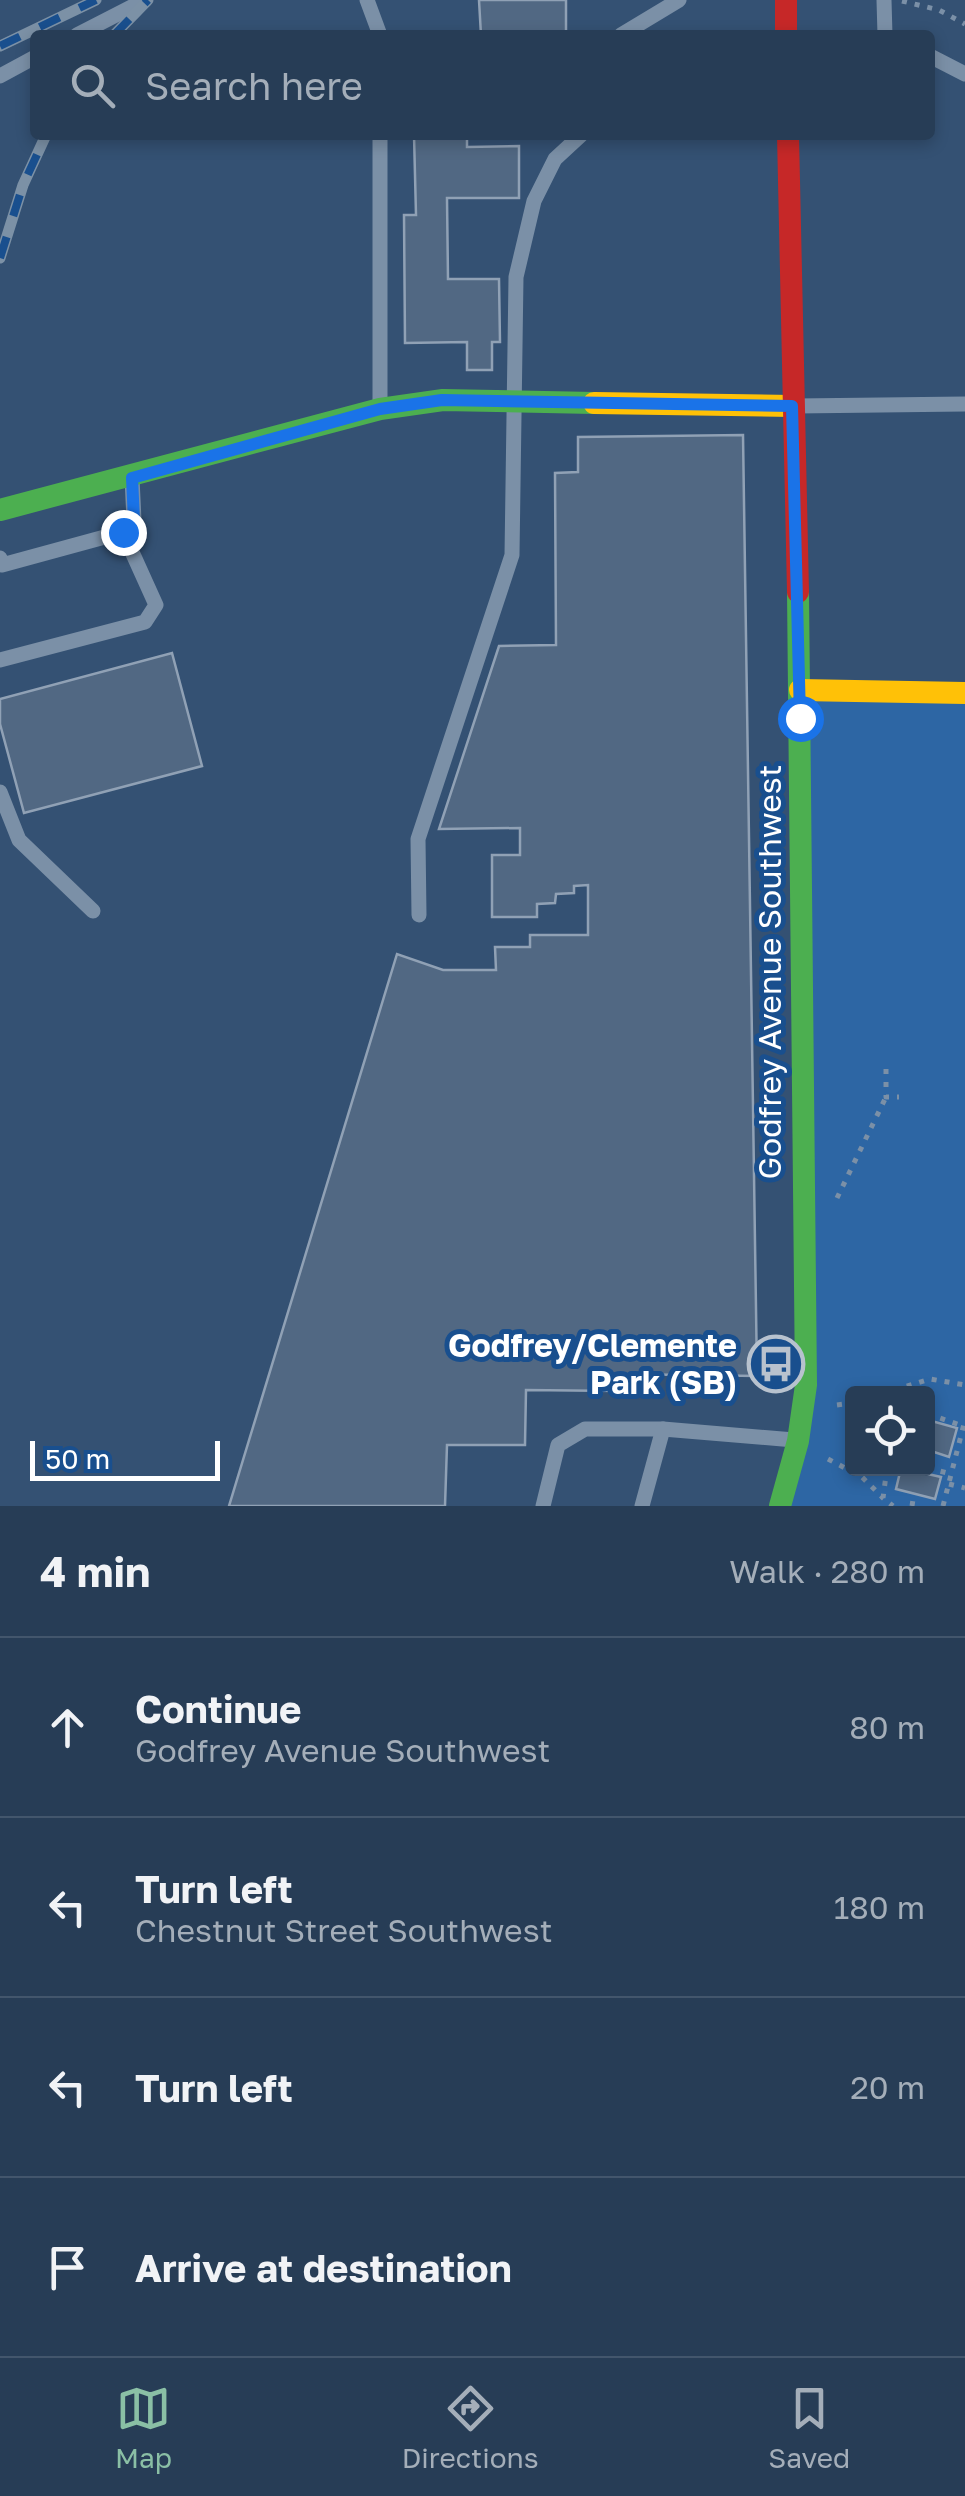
<!DOCTYPE html>
<html lang="en">
<head>
<meta charset="utf-8">
<style>
	body { margin:0; font-family:"Golos Text",sans-serif; background:#334860; color:#f1f3f6 }
	.controls { position:absolute; right:30px; bottom:30px; display:grid; overflow:hidden; border-radius:10px; box-shadow:0 5px 15px #0003 }
	.controls button { width:90px; height:90px; display:grid; place-items:center; padding:0; border:0; border-bottom:2px solid #43566c; background:#273d56; color:#f1f3f6; font:50px sans-serif }
	.scale { position:absolute; left:30px; bottom:25px; width:190px; box-sizing:border-box; padding-left:10px; border:5px solid #fff; border-top:0; font-size:28px; line-height:35px; white-space:nowrap; color:#fff; -webkit-text-stroke:8px #194f8e; paint-order:stroke }
	.stop { position:absolute; width:30px; height:30px; margin:-22px; border:8px solid #1a73e8; border-radius:50%; background:#fff }
	.stop.end { background:#1a73e8; border-color:#fff; box-shadow:0 2px 10px #0008 }
	.list { margin:0; padding:0; list-style:none }
	h2 { display:flex; justify-content:space-between; align-items:center; height:130px; margin:0; padding:0 40px; font-size:42px }
	h2 small { font-size:32px; font-weight:400; color:#a4aeb9 }
	.list li { display:grid; grid-template-columns:65px 1fr auto; gap:30px; align-items:center; box-sizing:border-box; height:180px; padding:0 40px; border-top:2px solid #43566c }
	.list b { display:block; font-size:38px; white-space:nowrap }
	.list p { margin:0; font-size:32px; white-space:nowrap; color:#a4aeb9 }
	.list em { font-size:32px; font-style:normal; color:#a4aeb9 }
	.icon { flex:none; width:55px; height:55px; fill:none; stroke:currentColor; stroke-width:2; stroke-linecap:round; stroke-linejoin:round }
	.map { position:relative; flex:none; width:965px; height:1506px; overflow:hidden }
	.search { position:absolute; background:#273d56; box-shadow:0 5px 15px #0003; left:30px; right:30px; top:30px; height:110px; display:flex; align-items:center; gap:25px; box-sizing:border-box; padding:0 35px; border-radius:10px; color:#a4aeb9; font-size:38px }
	.sheet { height:850px; background:#273d56 }
	nav { display:flex; justify-content:space-around; align-items:center; box-sizing:border-box; height:140px; border-top:2px solid #43566c; background:#273d56; font-size:28px; color:#a4aeb9 }
	nav a { display:grid; justify-items:center; gap:5px }
	nav .on { color:#8abfa5 }
	.map>svg:first-child { display:block }
	.green { fill:#2d66a4; fill-rule:evenodd }
	.building { fill:#516883; stroke:#90a1b5; stroke-width:2.5 }
	.lines { fill:none; stroke-linecap:round; stroke-linejoin:round }
	.path { stroke:#7b90a7; stroke-width:5; stroke-dasharray:5 8; stroke-linecap:butt }
	.lane { stroke:#7b90a7; stroke-width:15 }
	.fast { stroke:#4caf50; stroke-width:22 }
	.slow { stroke:#ffc107; stroke-width:22 }
	.jam { stroke:#c62828; stroke-width:22 }
	.rail-casing { stroke:#7c91a6; stroke-width:11 }
	.rail { stroke:#194f8e; stroke-width:8; stroke-dasharray:22; stroke-linecap:butt }
	.route { stroke:#1a73e8; stroke-width:12 }
	.labels { text-anchor:middle; stroke-width:10; stroke-linejoin:round; paint-order:stroke }
	.street-label { font-size:32px; fill:#fff; stroke:#194f8e }
	.poi-label { font-size:32px; font-weight:bold; fill:#fff; stroke:#194f8e; text-anchor:end }
</style>
</head>
<body>
<div class="map">
<svg width="965" height="1506" viewBox="0 0 965 1506">
	<rect width="100%" height="100%" fill="#345173"/>
	<path class="green" d="M 800,690 L 965,693 L 965,1506 L 779,1506 L 798,1441 ZM 852,1394 L 928,1394 L 928,1468 L 852,1468 Z"/>
	<g class="building">
		<polygon points="479,0 566,0 566,35 481,35"/>
		<polygon points="414,135 467,135 467,147 519,146 519,198 447,198 448,279 499,279 500,342 492,342 492,370 467,370 467,342 405,343 404,215 416,215"/>
		<polygon points="743,435 757,1376 617,1374 617,1391 526,1390 525,1445 447,1445 445,1506 229,1506 397,954 443,970 496,970 495,947 530,947 530,935 588,935 588,885 574,886 574,893 556,894 555,903 537,904 537,917 492,917 492,855 520,855 520,828 439,829 499,646 556,645 555,473 578,472 578,437"/>
		<polygon points="172,653 202,766 24,813 0,724 0,699"/>
		<polygon points="928,1420 957,1428 949,1457 928,1450"/>
		<polygon points="901,1468 941,1477 935,1499 896,1489"/>
	</g>
	<g class="lines">
		<g class="path">
			<polyline points="902,1 939,10 965,24"/>
			<polyline points="886,1069 886,1097 899,1097"/>
			<polyline points="837,1198 886,1097"/>
			<polyline points="882,1394 930,1379 965,1385"/>
			<polyline points="911,1394 916,1382"/>
			<polyline points="837,1405 852,1403"/>
			<polyline points="928,1414 963,1426"/>
			<polyline points="828,1459 862,1477 883,1498"/>
			<polyline points="887,1468 883,1498 893,1506"/>
			<polyline points="928,1468 951,1474"/>
			<polyline points="949,1484 965,1488"/>
			<polyline points="912,1506 914,1493"/>
			<polyline points="943,1506 965,1420"/>
		</g>
		<g class="lane">
			<polyline points="367,0 380,35"/>
			<polyline points="884,0 885,35"/>
			<polyline points="77,35 145,0"/>
			<polyline points="621,35 679,0"/>
			<polyline points="930,56 965,74"/>
			<polyline points="0,76 35,57"/>
			<polyline points="380,135 380,405"/>
			<polyline points="796,406 965,404"/>
			<polyline points="0,558 2,565 123,532 134,520 132,478"/>
			<polyline points="0,660 145,622 156,605 123,532"/>
			<polyline points="0,792 19,840 93,911"/>
			<polyline points="419,915 418,839 512,555 516,277 534,201 555,159 581,135"/>
			<polyline points="543,1506 558,1445 585,1429 663,1429 794,1440"/>
			<polyline points="642,1506 663,1429"/>
		</g>
		<g class="fast">
			<polyline points="0,510 380,409 443,400 594,403"/>
			<polyline points="780,1506 798,1441 806,1385 798,592"/>
		</g>
		<g class="slow">
			<polyline points="594,403 792,406"/>
			<polyline points="800,690 965,693"/>
		</g>
		<g class="jam">
			<polyline points="786,0 786,35"/>
			<polyline points="788,135 798,592"/>
		</g>
		<g class="rail-casing">
			<g id="rail">
				<polyline points="114,35 148,0"/>
				<polyline points="0,46 96,0"/>
				<polyline points="0,258 23,185 46,135"/>
			</g>
		</g>
		<use href="#rail" class="rail"/>
	</g>
	<g class="lines">
		<polyline class="route" points="123,532 134,520 132,478 380,409 442,400 792,406 800,718"/>
	</g>
	<defs>
		<g id="bus-ring" transform="scale(2.875)"><circle r="9.5" fill="#194f8e" stroke="#b8c2ce" stroke-width="1.5"/><path d="M-5-6H5V4H4V6H2V4H-2V6H-4V4H-5ZM-3.5-4V0h7V-4ZM-3.5 1.2v1.5H-2V1.2ZM2 1.2v1.5H3.5V1.2Z" fill="#b8c2ce"/></g>
	</defs>
	<g fill-rule="evenodd">
		<use href="#bus-ring" x="776" y="1364"/>
	</g>
	<g class="labels">
		<g class="street-label">
			<text transform="translate(770 972) rotate(-90)" y="11">Godfrey Avenue Southwest</text>
		</g>
		<g class="poi-label">
			<text x="737" y="1357">Godfrey/Clemente<tspan x="737" dy="37">Park (SB)</tspan></text>
		</g>
	</g>
</svg>
<div class="controls">
<button><svg class="icon" aria-label="locate" viewBox="0 0 24 24"><circle cx="12" cy="12" r="6"/><path d="M12 2v4M12 18v4M2 12h4M18 12h4"/></svg></button>
</div>
<div class="scale">50 m</div>
<div class="stop" style="left:800px;top:718px"></div>
<div class="stop end" style="left:123px;top:532px"></div>
<div class="search"><svg class="icon" aria-label="search" viewBox="0 0 24 24"><circle cx="10" cy="10" r="6"/><path d="M15 15l6 6"/></svg>Search here</div>
</div>
<section class="sheet">
<h2>4 min<small>Walk · 280 m</small></h2>
<ul class="list">
<li><svg class="icon" aria-label="ahead" viewBox="0 0 24 24"><path d="M12 20V5M6 11l6-6 6 6"/></svg><div><b>Continue</b><p>Godfrey Avenue Southwest</p></div><em>80 m</em></li>
<li><svg class="icon" aria-label="left" viewBox="0 0 24 24"><path d="M17 20v-9H6M10 6l-5 5 5 5"/></svg><div><b>Turn left</b><p>Chestnut Street Southwest</p></div><em>180 m</em></li>
<li><svg class="icon" aria-label="left" viewBox="0 0 24 24"><path d="M17 20v-9H6M10 6l-5 5 5 5"/></svg><div><b>Turn left</b></div><em>20 m</em></li>
<li><svg class="icon" aria-label="arrive" viewBox="0 0 24 24"><path d="M6 21V4h12l-3 4 3 4H6"/></svg><div><b>Arrive at destination</b></div></li>
</ul>
</section>
<nav>
<a class="on"><svg class="icon" aria-label="map" viewBox="0 0 24 24"><path d="M3 6l6-2 6 2 6-2v14l-6 2-6-2-6 2zM9 4v14M15 6v14"/></svg>Map</a>
<a><svg class="icon" aria-label="directions" viewBox="0 0 24 24"><path d="M12 3l9 9-9 9-9-9zM9 14v-3h6M13 9l2 2-2 2"/></svg>Directions</a>
<a><svg class="icon" aria-label="saved" viewBox="0 0 24 24"><path d="M7 4h10v16l-5-4-5 4z"/></svg>Saved</a>
</nav>
</body>
</html>
